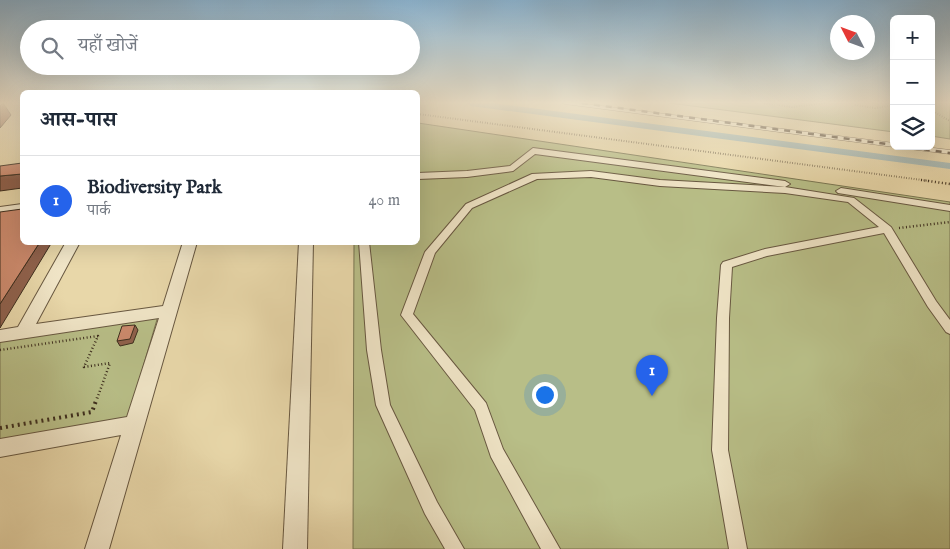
<!DOCTYPE html>
<html lang="hi">
<head>
<meta charset="utf-8">
<style>
	body { margin:0; font-family:"IM FELL English","Noto Serif Devanagari",serif; background:#f6f6f7; color:#1f2937 }
	.controls { position:absolute; right:15px; top:15px; display:grid; overflow:hidden; border-radius:8px; box-shadow:0 5px 20px #0002 }
	.controls button { width:45px; height:45px; display:grid; place-items:center; padding:0; border:0; border-bottom:1px solid #e0e1e3; background:#fff; color:#1f2937; font:25px sans-serif }
	.compass { position:absolute; left:830px; top:15px; width:45px; height:45px; border-radius:50%; background:#fff; box-shadow:0 5px 20px #0002; rotate:312deg }
	.you { position:absolute; left:544px; top:394px; width:18px; height:18px; margin:-12px; border:4px solid #fff; border-radius:50%; background:#1a73e8; box-shadow:0 0 0 8px #1a73e833 }
	.badge { display:grid; place-items:center; width:32px; height:32px; border-radius:50%; background:#2563eb; color:#fff; font-size:16px; font-weight:700 }
	.pin { position:absolute; translate:-50% -41px; filter:drop-shadow(0 1px 2px #0008) }
	.pin::after { content:''; position:absolute; top:26px; width:18px; height:15px; background:inherit; clip-path:polygon(0 0,100% 0,50% 100%) }
	.list { margin:0; padding:0; list-style:none }
	h2 { display:flex; justify-content:space-between; align-items:center; height:65px; margin:0; padding:0 20px; font-size:21px }
	h2 small { font-size:16px; font-weight:400; color:#747a83 }
	.list li { display:grid; grid-template-columns:32px 1fr auto; gap:15px; align-items:center; box-sizing:border-box; height:90px; padding:0 20px; border-top:1px solid #e0e1e3 }
	.list b { display:block; font-size:19px; white-space:nowrap }
	.list p { margin:0; font-size:16px; white-space:nowrap; color:#747a83 }
	.list em { font-size:16px; font-style:normal; color:#747a83 }
	.icon { flex:none; width:28px; height:28px; fill:none; stroke:currentColor; stroke-width:2; stroke-linecap:round; stroke-linejoin:round }
	.map { position:relative; flex:none; width:950px; height:549px; overflow:hidden }
	.search { position:absolute; background:#fff; box-shadow:0 5px 20px #0002; left:20px; top:20px; width:400px; height:55px; display:flex; align-items:center; gap:12px; box-sizing:border-box; padding:0 18px; border-radius:28px; color:#747a83; font-size:19px }
	.panel { position:absolute; background:#fff; box-shadow:0 5px 20px #0002; left:20px; top:90px; width:400px; height:155px; border-radius:8px }
	.map>svg:first-child { display:block }
	.green { fill:#b8be87; stroke:#7a7652 }
	.lines { fill:none; stroke-linecap:round; stroke-linejoin:round }
	.canal { fill:#9eb6b5; fill-rule:evenodd }
	.service-casing { stroke:#685841; stroke-width:1 }
	.pedestrian-casing { stroke:#685841; stroke-width:2 }
	.minor-casing { stroke:#685841; stroke-width:2 }
	.path-far2 { stroke:#3d2e1e; stroke-width:2; stroke-dasharray:0.5 2; stroke-linecap:butt }
	.path-far1 { stroke:#3d2e1e; stroke-width:2.5; stroke-dasharray:1 2.5; stroke-linecap:butt }
	.path { stroke:#3d2e1e; stroke-width:4; stroke-dasharray:2 4; stroke-linecap:butt }
	.service { fill:#f0e5c7; fill-rule:evenodd }
	.pedestrian { fill:#f0e5c7; fill-rule:evenodd }
	.minor { fill:#f0e5c7; fill-rule:evenodd }
	.rail { stroke:#3d2e1e; stroke-width:2.5; stroke-dasharray:6 6; stroke-linecap:butt }
	.shaded-wall { fill:#8f614c; stroke:#3d2e1e }
	.building { fill:#cc8a6d; stroke:#3d2e1e }
</style>
</head>
<body>
<div class="map">
<svg width="950" height="549" viewBox="0 0 950 549">
	<rect width="100%" height="100%" fill="#e8d7a9"/>
	<filter id="stains"><feTurbulence type="fractalNoise" baseFrequency=".004" numOctaves="4"/><feColorMatrix values="0 0 0 0 .2 0 0 0 0 .09 0 0 0 0 .02 0 0 0 .5 -.17"/></filter>
	<radialGradient id="worn" r=".72"><stop offset=".6" stop-color="#630" stop-opacity="0"/><stop offset="1" stop-color="#630" stop-opacity=".3"/></radialGradient>
	<g class="green">
		<polygon points="669,103 894,103 894,132"/>
		<polygon points="931,103 950,103 950,139 931,136"/>
		<polygon points="418,123 950,202 950,549 353,549 354,243 418,242"/>
		<polygon points="158,316 128,418 0,441 0,341"/>
	</g>
	<g class="lines">
		<polygon class="canal" points="467,103 493,103 950,163 950,169 471,106"/>
		<g class="service-casing">
			<g id="service">
				<polygon points="563,103 578,103 894,143 894,146 896,146 894,147 565,104"/>
				<polygon points="898,146 917,146 950,150 950,154 901,148"/>
			</g>
		</g>
		<g class="pedestrian-casing">
			<g id="pedestrian">
				<polygon points="533,148 785,181 790,184 785,187 535,154 513,171 467,177 418,179 418,173 467,171 510,166"/>
				<polygon points="591,171 660,180 785,187 854,198 891,227 936,301 950,320 950,334 946,332 928,307 884,233 767,256 732,267 729,318 728,450 747,549 729,549 712,450 717,318 721,265 723,262 765,249 879,227 848,202 785,193 660,186 591,177 537,179 472,208 435,253 413,314 486,403 503,449 560,549 541,549 491,457 475,410 401,315 425,252 466,204 532,174"/>
				<polygon points="841,188 950,205 950,211 838,193 836,191"/>
				<polygon points="359,242 369,242 381,350 390,405 437,502 464,549 445,549 425,514 376,405 367,350"/>
			</g>
		</g>
		<g class="minor-casing">
			<g id="minor">
				<polygon points="22,204 22,212 0,215 0,207"/>
				<polygon points="66,242 80,242 36,324 163,306 183,242 197,242 109,549 85,549 121,435 0,457 0,439 127,417 159,318 0,342 0,330 18,327"/>
				<polygon points="299,242 313,242 307,549 283,549"/>
			</g>
		</g>
		<g class="path-far2">
			<polyline points="750,103 760,103"/>
			<polyline points="762,103 792,107 826,103"/>
			<polyline points="855,105 875,108 894,105"/>
			<polyline points="931,110 950,121"/>
			<polyline points="418,114 930,181"/>
		</g>
		<g class="path-far1">
			<polyline points="921,180 950,184"/>
			<polyline points="899,228 950,222"/>
			<polyline points="0,350 98,336 84,367 110,363 97,399"/>
		</g>
		<polyline class="path" points="0,428 92,412 97,398"/>
		<use href="#service" class="service"/>
		<use href="#pedestrian" class="pedestrian"/>
		<use href="#minor" class="minor"/>
		<g class="rail">
			<polyline points="582,103 894,145"/>
			<polyline points="900,146 950,153"/>
		</g>
	</g>
	<g class="shaded-wall">
		<polygon points="3,103 11,115 0,128 0,106"/>
		<polygon points="22,174 22,188 0,191 0,176"/>
		<polygon points="40,242 52,242 0,328 0,304"/>
		<polygon points="135,325 138,330 133,343 120,346 117,341"/>
	</g>
	<g class="building">
		<polygon points="22,163 22,174 0,176 0,166"/>
		<polygon points="22,209 22,242 40,242 0,304 0,212"/>
		<polygon points="135,325 130,339 117,341 122,326"/>
	</g>
	<linearGradient id="sky" x2="0" y2="1"><stop stop-color="#8ab5d4"/><stop offset="0.57" stop-color="#f5edd8"/><stop offset="1" stop-color="#f5edd8" stop-opacity="0"/></linearGradient>
	<rect width="950" height="180" fill="url(#sky)"/>
	<rect width="100%" height="100%" filter="url(#stains)"/>
	<rect width="100%" height="100%" fill="url(#worn)"/>
</svg>
<div class="controls">
<button>+</button>
<button>−</button>
<button><svg class="icon" aria-label="layers" viewBox="0 0 24 24"><path d="M12 4l9 5-9 5-9-5zM3 14l9 5 9-5"/></svg></button>
</div>
<svg class="compass" viewBox="-18 -18 36 36"><path d="M0-13l5 13h-10z" fill="#e53935"/><path d="M0 13l5-13h-10z" fill="#747a83"/></svg>
<div class="you"></div>
<div class="pin badge" style="left:652px;top:396px">1</div>
<div class="search"><svg class="icon" aria-label="search" viewBox="0 0 24 24"><circle cx="10" cy="10" r="6"/><path d="M15 15l6 6"/></svg>यहाँ खोजें</div>
<section class="panel">
<h2>आस-पास<small></small></h2>
<ul class="list">
<li><span class="badge">1</span><div><b>Biodiversity Park</b><p>पार्क</p></div><em>40 m</em></li>
</ul>
</section>
</div>
</body>
</html>
